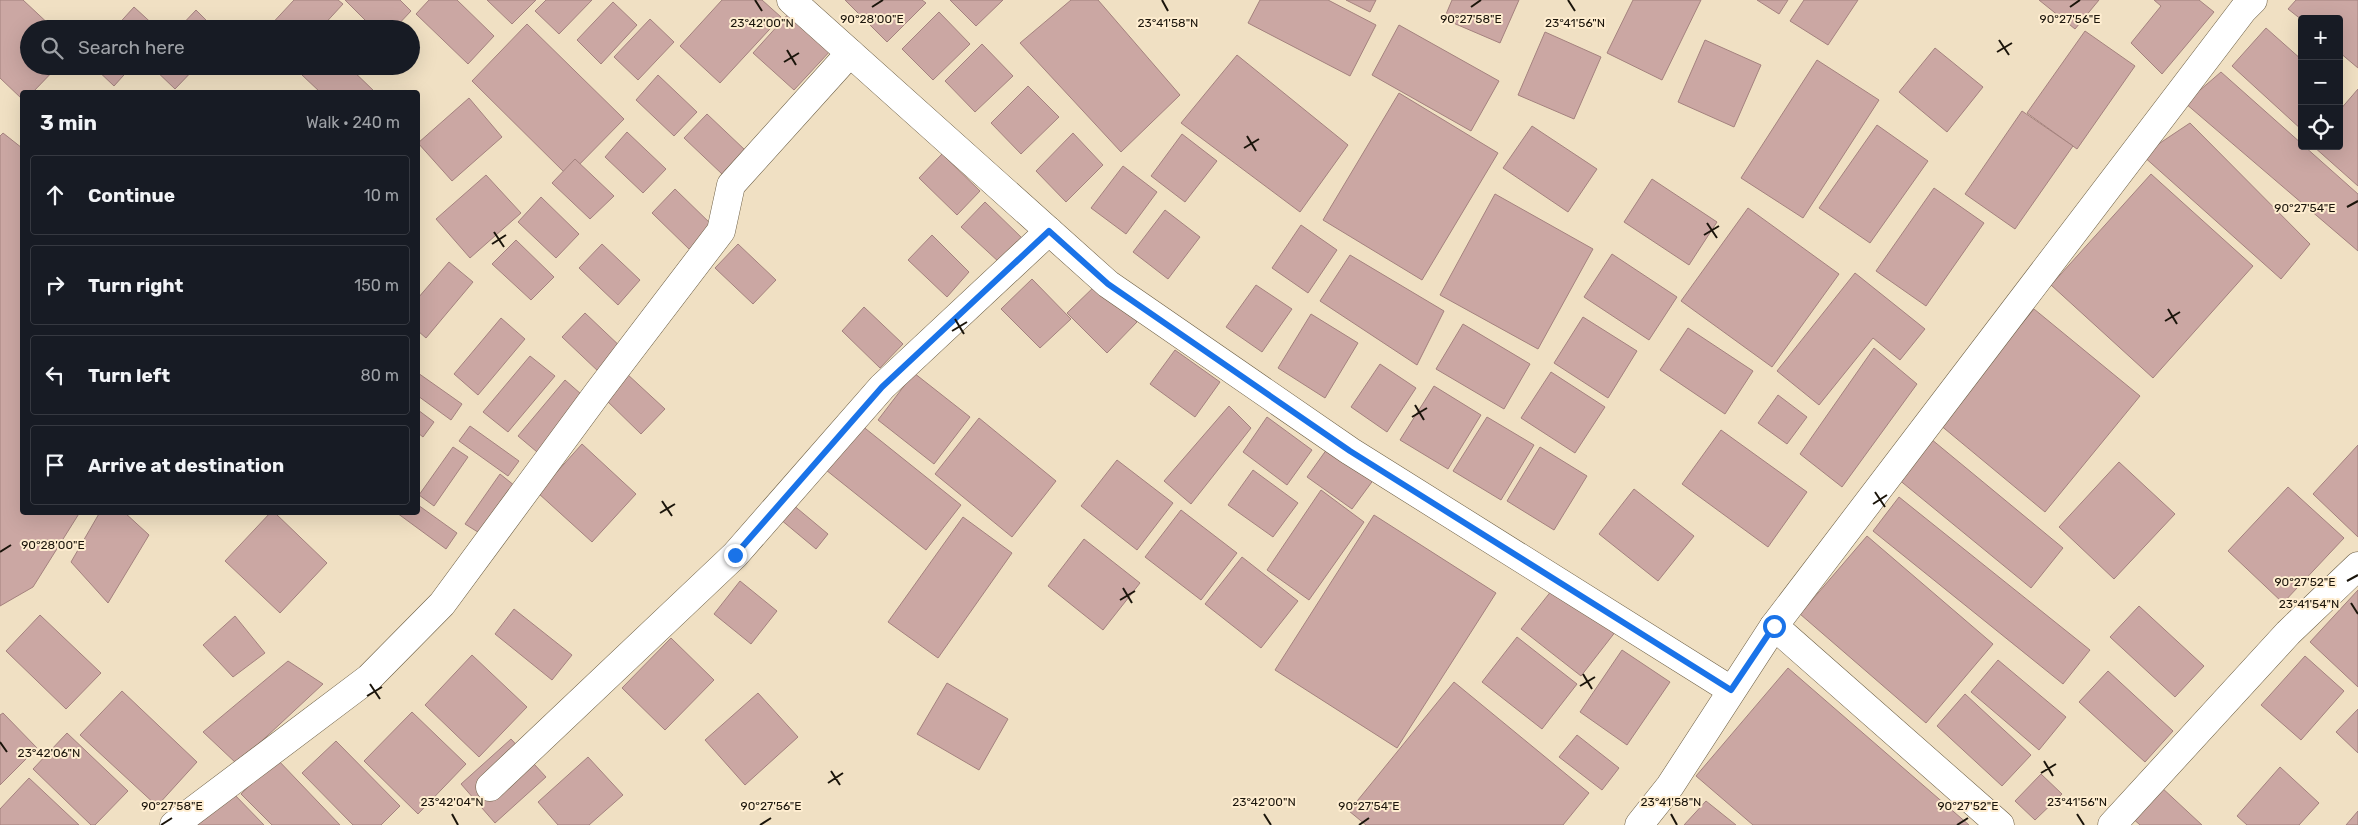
<!DOCTYPE html>
<html lang="en">
<head>
<meta charset="utf-8">
<style>
	body { margin:0; font-family:Rubik,sans-serif; background:#242831; color:#f1f3f6 }
	.controls { position:absolute; right:15px; top:15px; display:grid; overflow:hidden; border-radius:5px; box-shadow:0 5px 20px #0002 }
	.controls button { width:45px; height:45px; display:grid; place-items:center; padding:0; border:0; border-bottom:1px solid #363941; background:#171b24; color:#f1f3f6; font:25px sans-serif }
	.stop { position:absolute; width:15px; height:15px; margin:-11px; border:4px solid #1a73e8; border-radius:50%; background:#fff }
	.stop.end { background:#1a73e8; border-color:#fff; box-shadow:0 1px 5px #0008 }
	.list { margin:0; padding:0; list-style:none }
	h2 { display:flex; justify-content:space-between; align-items:center; height:65px; margin:0; padding:0 20px; font-size:21px }
	h2 small { font-size:16px; font-weight:400; color:#9ea1a6 }
	.list li { display:grid; grid-template-columns:32px 1fr auto; gap:15px; align-items:center; box-sizing:border-box; height:80px; margin:0 10px 10px; padding:0 10px; border:1px solid #363941; border-radius:5px }
	.list b { display:block; font-size:19px; white-space:nowrap }
	.list em { font-size:16px; font-style:normal; color:#9ea1a6 }
	.icon { flex:none; width:28px; height:28px; fill:none; stroke:currentColor; stroke-width:2; stroke-linecap:round; stroke-linejoin:round }
	.map { position:relative; flex:none; width:2358px; height:825px; overflow:hidden }
	.search { position:absolute; background:#171b24; box-shadow:0 5px 20px #0002; left:20px; top:20px; width:400px; height:55px; display:flex; align-items:center; gap:12px; box-sizing:border-box; padding:0 18px; border-radius:28px; color:#9ea1a6; font-size:19px }
	.panel { position:absolute; background:#171b24; box-shadow:0 5px 20px #0002; left:20px; top:90px; width:400px; height:425px; border-radius:5px }
	.map>svg:first-child { display:block }
	.building { fill:#cba7a3; stroke:#a4827e }
	.lines { fill:none; stroke-linecap:round; stroke-linejoin:round }
	.minor-casing { stroke:#6a5c42; stroke-width:29 }
	.minor { stroke:#fff; stroke-width:28 }
	.route { stroke:#1a73e8; stroke-width:6 }
	.ticks { fill:none; stroke:#1b150b; stroke-width:2 }
	.ticks-label { font-size:12px; text-anchor:middle; fill:#1b150b; stroke:#feedd0; stroke-width:4; stroke-linejoin:round; paint-order:stroke }
</style>
</head>
<body>
<div class="map">
<svg width="2358" height="825" viewBox="0 0 2358 825">
	<rect width="100%" height="100%" fill="#f0e0c3"/>
	<g class="building">
		<polygon points="0,0 23,0 54,29 29,29 29,66 58,66 33,92 22,92 22,99 0,78"/>
		<polygon points="294,0 338,0 343,4 320,29 267,29"/>
		<polygon points="345,0 400,0 411,11 394,29 374,29"/>
		<polygon points="429,0 457,0 494,36 468,64 416,14"/>
		<polygon points="487,0 536,0 512,24"/>
		<polygon points="546,0 592,0 559,34 535,11"/>
		<polygon points="722,0 762,0 781,17 720,83 680,46"/>
		<polygon points="845,0 922,0 926,3 887,42"/>
		<polygon points="950,0 1003,0 976,26"/>
		<polygon points="1071,0 1098,0 1180,95 1121,152 1020,43"/>
		<polygon points="1260,0 1328,0 1376,25 1350,76 1248,23"/>
		<polygon points="1346,0 1376,0 1370,12"/>
		<polygon points="1452,0 1519,0 1500,43 1444,19"/>
		<polygon points="1633,0 1701,0 1662,80 1607,53"/>
		<polygon points="1757,0 1788,0 1779,14"/>
		<polygon points="1804,0 1858,0 1828,45 1790,21"/>
		<polygon points="2039,0 2099,0 2075,29"/>
		<polygon points="2154,0 2199,0 2214,12 2162,74 2131,43 2161,6"/>
		<polygon points="2296,0 2358,0 2358,68 2339,52 2339,19 2302,19 2302,20 2288,9"/>
		<polygon points="613,2 637,25 601,64 577,40"/>
		<polygon points="134,7 158,29 114,29"/>
		<polygon points="196,10 215,29 178,29"/>
		<polygon points="790,12 832,49 794,90 753,53"/>
		<polygon points="939,12 970,44 933,80 902,49"/>
		<polygon points="650,19 674,42 638,80 614,57"/>
		<polygon points="527,24 624,119 568,176 472,81"/>
		<polygon points="1399,25 1499,81 1471,131 1372,75"/>
		<polygon points="2266,28 2302,60 2302,130 2232,66"/>
		<polygon points="2085,31 2135,66 2077,149 2027,113"/>
		<polygon points="1545,32 1601,57 1574,119 1518,95"/>
		<polygon points="1705,40 1761,65 1734,127 1678,102"/>
		<polygon points="982,44 1013,76 975,112 945,81"/>
		<polygon points="1935,48 1983,87 1947,132 1899,92"/>
		<polygon points="1237,55 1348,145 1300,212 1181,123"/>
		<polygon points="1817,60 1879,100 1803,218 1741,178"/>
		<polygon points="93,66 132,66 114,86"/>
		<polygon points="151,66 197,66 175,89"/>
		<polygon points="311,66 348,66 375,92 320,92 302,75"/>
		<polygon points="2221,72 2302,144 2302,146 2304,146 2358,194 2358,251 2185,103"/>
		<polygon points="658,75 697,112 674,136 636,100"/>
		<polygon points="1028,86 1059,117 1021,154 991,123"/>
		<polygon points="2358,89 2358,186 2313,146 2339,146 2339,111"/>
		<polygon points="1399,93 1498,153 1422,280 1323,220"/>
		<polygon points="469,98 502,137 452,181 418,143"/>
		<polygon points="2022,111 2073,146 2015,229 1965,194"/>
		<polygon points="707,114 745,150 722,174 684,138"/>
		<polygon points="2190,123 2310,244 2281,279 2142,155"/>
		<polygon points="1877,125 1928,161 1870,243 1819,208"/>
		<polygon points="1532,126 1597,169 1568,212 1503,168"/>
		<polygon points="627,132 666,169 643,193 605,157"/>
		<polygon points="3,133 22,148 22,512 80,512 33,587 0,606 0,136"/>
		<polygon points="1073,133 1103,165 1066,202 1036,171"/>
		<polygon points="1182,134 1217,161 1185,202 1151,176"/>
		<polygon points="942,154 980,191 957,215 919,178"/>
		<polygon points="575,159 614,196 590,219 552,183"/>
		<polygon points="1123,166 1157,192 1126,234 1091,208"/>
		<polygon points="2151,174 2253,266 2153,378 2051,285"/>
		<polygon points="486,175 521,213 470,258 436,219"/>
		<polygon points="1652,179 1717,222 1689,265 1624,222"/>
		<polygon points="1934,188 1984,223 1926,306 1876,271"/>
		<polygon points="675,189 713,226 690,250 652,213"/>
		<polygon points="1495,194 1593,249 1538,349 1440,295"/>
		<polygon points="541,197 579,234 556,258 518,222"/>
		<polygon points="985,202 1023,239 1000,263 961,227"/>
		<polygon points="1748,208 1839,274 1772,367 1681,301"/>
		<polygon points="1165,210 1200,237 1168,279 1133,252"/>
		<polygon points="1301,225 1337,250 1308,293 1272,268"/>
		<polygon points="932,235 969,272 947,297 908,260"/>
		<polygon points="516,240 554,277 531,300 492,264"/>
		<polygon points="602,244 640,280 618,305 579,268"/>
		<polygon points="738,244 776,280 753,304 715,268"/>
		<polygon points="1612,254 1677,297 1649,340 1584,297"/>
		<polygon points="1350,255 1444,311 1417,365 1320,301"/>
		<polygon points="449,262 473,282 426,338 418,331 418,298"/>
		<polygon points="1855,273 1925,329 1900,360 1873,338 1819,405 1777,371"/>
		<polygon points="1032,279 1071,319 1040,348 1001,309"/>
		<polygon points="1098,283 1137,322 1107,353 1067,313"/>
		<polygon points="1256,285 1292,309 1262,352 1226,327"/>
		<polygon points="864,307 903,344 880,368 842,331"/>
		<polygon points="2034,309 2140,396 2045,512 1939,424"/>
		<polygon points="585,313 624,350 600,373 562,337"/>
		<polygon points="1311,314 1358,343 1325,398 1278,368"/>
		<polygon points="1583,317 1637,351 1608,398 1554,363"/>
		<polygon points="501,318 525,339 478,395 454,374"/>
		<polygon points="1463,324 1530,364 1504,409 1436,369"/>
		<polygon points="1688,328 1753,371 1725,414 1660,370"/>
		<polygon points="1874,348 1917,384 1842,487 1800,454"/>
		<polygon points="1175,350 1220,382 1195,417 1150,384"/>
		<polygon points="530,356 555,376 508,432 483,412"/>
		<polygon points="1380,364 1416,388 1387,432 1351,407"/>
		<polygon points="1551,372 1605,407 1575,453 1521,418"/>
		<polygon points="418,373 462,404 451,420 418,396"/>
		<polygon points="626,373 665,409 641,434 603,397"/>
		<polygon points="914,373 970,417 934,464 878,420"/>
		<polygon points="565,380 589,401 543,457 518,436"/>
		<polygon points="1434,386 1481,415 1448,469 1400,440"/>
		<polygon points="1778,395 1807,417 1787,444 1758,423"/>
		<polygon points="1229,406 1251,428 1191,504 1164,481"/>
		<polygon points="418,410 434,422 423,437 418,433"/>
		<polygon points="1267,417 1312,450 1287,485 1243,452"/>
		<polygon points="1487,417 1534,445 1501,500 1453,471"/>
		<polygon points="979,418 1056,481 1012,537 935,474"/>
		<polygon points="861,425 961,505 926,550 826,470"/>
		<polygon points="470,426 519,461 508,476 459,441"/>
		<polygon points="1721,430 1807,492 1768,547 1682,484"/>
		<polygon points="1925,434 2063,548 2031,588 1892,474"/>
		<polygon points="1332,442 1377,475 1352,509 1307,477"/>
		<polygon points="582,444 636,494 592,542 538,493"/>
		<polygon points="2358,445 2358,537 2313,494"/>
		<polygon points="453,447 468,457 434,506 419,495"/>
		<polygon points="1540,447 1587,476 1554,530 1507,501"/>
		<polygon points="1117,460 1173,503 1137,550 1081,506"/>
		<polygon points="2119,462 2175,514 2114,579 2059,527"/>
		<polygon points="1253,470 1298,503 1273,537 1228,505"/>
		<polygon points="500,474 515,486 481,534 465,524"/>
		<polygon points="2288,487 2344,538 2283,603 2228,551"/>
		<polygon points="1634,489 1694,536 1658,581 1599,534"/>
		<polygon points="1321,490 1364,522 1309,600 1267,570"/>
		<polygon points="1899,497 2090,650 2063,684 1873,531"/>
		<polygon points="792,504 828,534 816,549 780,519"/>
		<polygon points="418,505 457,533 446,549 397,513 418,512"/>
		<polygon points="1181,510 1237,553 1201,600 1145,557"/>
		<polygon points="100,512 124,512 149,535 108,603 71,562"/>
		<polygon points="271,512 274,512 327,563 280,613 225,561"/>
		<polygon points="1374,515 1496,593 1397,748 1275,670"/>
		<polygon points="963,517 1012,553 938,658 888,622"/>
		<polygon points="1867,536 1993,644 1926,723 1800,614"/>
		<polygon points="1084,539 1140,583 1103,630 1048,586"/>
		<polygon points="1242,557 1298,601 1261,648 1205,604"/>
		<polygon points="740,581 777,611 751,644 714,614"/>
		<polygon points="1556,585 1616,631 1581,676 1521,629"/>
		<polygon points="2358,590 2358,687 2310,642"/>
		<polygon points="2139,606 2204,666 2175,697 2110,637"/>
		<polygon points="514,609 572,655 552,680 495,634"/>
		<polygon points="40,615 101,673 66,709 6,651"/>
		<polygon points="235,616 265,653 233,677 203,645"/>
		<polygon points="1517,637 1577,684 1542,729 1482,682"/>
		<polygon points="671,638 714,680 665,730 622,688"/>
		<polygon points="1622,650 1670,682 1627,745 1580,712"/>
		<polygon points="472,655 527,707 479,757 425,705"/>
		<polygon points="2305,656 2344,691 2301,740 2261,705"/>
		<polygon points="1998,660 2066,717 2039,750 1971,692"/>
		<polygon points="288,661 323,684 237,764 203,732"/>
		<polygon points="1788,668 1969,825 1753,825 1696,776"/>
		<polygon points="2108,671 2173,731 2145,762 2079,702"/>
		<polygon points="1454,682 1589,793 1563,825 1366,825 1349,811"/>
		<polygon points="947,683 1008,719 979,770 917,734"/>
		<polygon points="122,691 197,762 157,806 80,735"/>
		<polygon points="758,693 798,737 745,785 705,740"/>
		<polygon points="1965,694 2031,755 2002,786 1937,726"/>
		<polygon points="2358,709 2358,753 2336,732"/>
		<polygon points="412,712 466,764 418,814 364,761"/>
		<polygon points="3,713 37,748 0,785 0,715"/>
		<polygon points="67,733 128,791 95,825 91,825 33,769"/>
		<polygon points="1577,735 1619,768 1602,790 1559,757"/>
		<polygon points="511,739 546,777 495,823 461,784"/>
		<polygon points="336,741 400,806 381,825 353,825 302,773"/>
		<polygon points="588,757 623,795 589,825 558,825 538,802"/>
		<polygon points="277,759 340,825 272,825 241,794"/>
		<polygon points="2280,767 2319,803 2299,825 2247,825 2237,816"/>
		<polygon points="2146,773 2202,825 2140,825 2118,805"/>
		<polygon points="2041,774 2062,794 2035,820 2015,801"/>
		<polygon points="29,778 79,825 0,825 0,809"/>
		<polygon points="232,792 264,825 192,825"/>
		<polygon points="1706,801 1736,825 1684,825"/>
		<polygon points="2358,811 2358,825 2346,825"/>
	</g>
	<g class="lines">
		<g class="minor-casing">
			<g id="minor">
				<polyline points="791,0 1108,284 1350,451 1731,690"/>
				<polyline points="1774,626 2000,825"/>
				<polyline points="490,787 735,555 882,387 1049,231"/>
				<polyline points="174,825 369,678 442,604 599,391 721,231 731,185 850,53"/>
				<polyline points="1639,825 1670,786 1774,626 2243,10 2253,0"/>
				<polyline points="2112,825 2288,633 2358,566"/>
			</g>
		</g>
		<use href="#minor" class="minor"/>
	</g>
	<g class="lines">
		<polyline class="route" points="735,555 882,387 1049,231 1108,284 1350,451 1731,690 1774,626"/>
	</g>
	<path class="ticks" d="M 755,0 L 762,11M 1162,0 L 1168,11M 1568,0 L 1575,11M 872,7 L 883,0M 1471,7 L 1481,0M 2070,7 L 2080,0M 1999,40 L 2009,55M 787,50 L 796,65M 1997,52 L 2012,43M 784,62 L 799,53M 1247,136 L 1256,151M 1244,148 L 1259,139M 2347,207 L 2358,201M 1707,223 L 1717,238M 494,232 L 504,247M 1704,235 L 1719,226M 492,244 L 506,235M 2168,309 L 2177,324M 955,319 L 964,334M 2165,321 L 2180,312M 952,331 L 967,322M 1415,405 L 1424,420M 1412,417 L 1427,408M 1875,492 L 1885,507M 662,501 L 672,516M 1873,504 L 1887,495M 660,513 L 675,504M 0,552 L 11,545M 2347,581 L 2358,575M 1123,588 L 1132,603M 1120,600 L 1135,591M 2351,603 L 2358,614M 1583,674 L 1592,689M 370,684 L 380,699M 1580,686 L 1595,677M 367,696 L 382,687M 0,742 L 7,752M 2044,761 L 2053,776M 831,771 L 840,785M 2041,773 L 2056,764M 828,783 L 843,773M 452,814 L 458,825M 1264,814 L 1271,825M 1671,814 L 1677,825M 2077,814 L 2084,825M 161,825 L 172,818M 760,825 L 771,818M 1359,825 L 1369,818M 1957,825 L 1968,818"/>
	<g class="ticks-label">
		<text x="872" y="23">90°28'00"E</text>
		<text x="1471" y="23">90°27'58"E</text>
		<text x="2070" y="23">90°27'56"E</text>
		<text x="762" y="27">23°42'00"N</text>
		<text x="1168" y="27">23°41'58"N</text>
		<text x="1575" y="27">23°41'56"N</text>
		<text x="2305" y="212">90°27'54"E</text>
		<text x="53" y="549">90°28'00"E</text>
		<text x="2305" y="586">90°27'52"E</text>
		<text x="2309" y="608">23°41'54"N</text>
		<text x="49" y="757">23°42'06"N</text>
		<text x="452" y="806">23°42'04"N</text>
		<text x="1264" y="806">23°42'00"N</text>
		<text x="1671" y="806">23°41'58"N</text>
		<text x="2077" y="806">23°41'56"N</text>
		<text x="172" y="810">90°27'58"E</text>
		<text x="771" y="810">90°27'56"E</text>
		<text x="1369" y="810">90°27'54"E</text>
		<text x="1968" y="810">90°27'52"E</text>
	</g>
</svg>
<div class="controls">
<button>+</button>
<button>−</button>
<button><svg class="icon" aria-label="locate" viewBox="0 0 24 24"><circle cx="12" cy="12" r="6"/><path d="M12 2v4M12 18v4M2 12h4M18 12h4"/></svg></button>
</div>
<div class="stop" style="left:1774px;top:626px"></div>
<div class="stop end" style="left:735px;top:555px"></div>
<div class="search"><svg class="icon" aria-label="search" viewBox="0 0 24 24"><circle cx="10" cy="10" r="6"/><path d="M15 15l6 6"/></svg>Search here</div>
<section class="panel">
<h2>3 min<small>Walk · 240 m</small></h2>
<ul class="list">
<li><svg class="icon" aria-label="ahead" viewBox="0 0 24 24"><path d="M12 20V5M6 11l6-6 6 6"/></svg><div><b>Continue</b></div><em>10 m</em></li>
<li><svg class="icon" aria-label="right" viewBox="0 0 24 24"><path d="M7 20v-9h11M14 6l5 5-5 5"/></svg><div><b>Turn right</b></div><em>150 m</em></li>
<li><svg class="icon" aria-label="left" viewBox="0 0 24 24"><path d="M17 20v-9H6M10 6l-5 5 5 5"/></svg><div><b>Turn left</b></div><em>80 m</em></li>
<li><svg class="icon" aria-label="arrive" viewBox="0 0 24 24"><path d="M6 21V4h12l-3 4 3 4H6"/></svg><div><b>Arrive at destination</b></div></li>
</ul>
</section>
</div>
</body>
</html>
